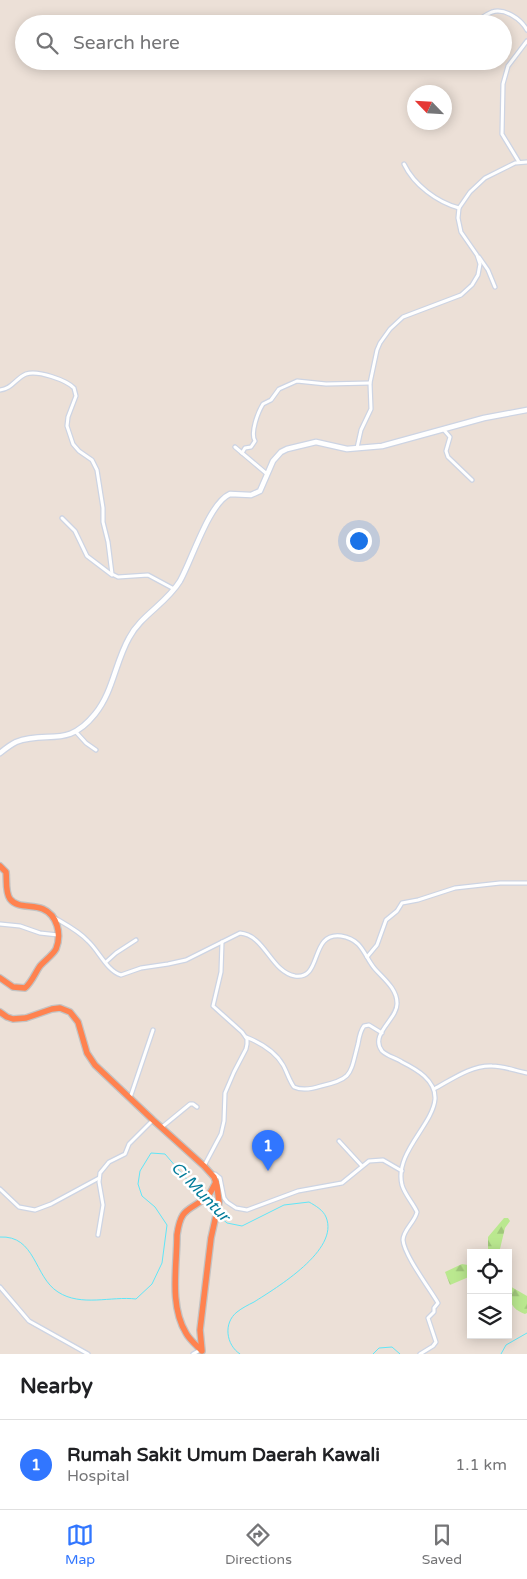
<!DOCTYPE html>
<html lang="en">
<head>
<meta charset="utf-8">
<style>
	body { margin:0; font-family:"Varela Round",sans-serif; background:#f6f6f6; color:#202124 }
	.controls { position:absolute; right:15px; bottom:15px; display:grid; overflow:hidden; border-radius:0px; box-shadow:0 2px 12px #0003 }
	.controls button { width:45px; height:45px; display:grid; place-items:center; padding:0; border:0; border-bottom:1px solid #e0e0e0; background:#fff; color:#202124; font:25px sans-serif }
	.compass { position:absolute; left:407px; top:85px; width:45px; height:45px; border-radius:50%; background:#fff; box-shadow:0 2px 12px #0003; rotate:295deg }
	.you { position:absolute; left:358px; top:540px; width:18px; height:18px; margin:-12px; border:4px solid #fff; border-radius:50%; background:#1a73e8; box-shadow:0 0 0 8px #1a73e833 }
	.badge { display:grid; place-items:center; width:32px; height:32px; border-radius:50%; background:#3176ff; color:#fff; font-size:16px; font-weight:700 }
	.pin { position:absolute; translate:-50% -41px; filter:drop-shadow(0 1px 2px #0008) }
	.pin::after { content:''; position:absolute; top:26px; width:18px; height:15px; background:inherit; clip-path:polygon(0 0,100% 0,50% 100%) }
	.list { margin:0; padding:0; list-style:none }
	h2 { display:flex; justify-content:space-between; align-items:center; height:65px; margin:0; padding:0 20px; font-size:21px }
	h2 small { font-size:16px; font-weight:400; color:#757577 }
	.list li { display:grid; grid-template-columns:32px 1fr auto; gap:15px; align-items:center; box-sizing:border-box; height:90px; padding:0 20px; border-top:1px solid #e0e0e0 }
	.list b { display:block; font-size:19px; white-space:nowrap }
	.list p { margin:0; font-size:16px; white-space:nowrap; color:#757577 }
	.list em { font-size:16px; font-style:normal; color:#757577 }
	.icon { flex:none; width:28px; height:28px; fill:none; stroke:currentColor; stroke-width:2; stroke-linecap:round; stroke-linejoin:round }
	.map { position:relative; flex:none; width:527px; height:1354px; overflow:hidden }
	.search { position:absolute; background:#fff; box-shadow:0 2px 12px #0003; left:15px; right:15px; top:15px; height:55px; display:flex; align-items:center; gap:12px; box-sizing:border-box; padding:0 18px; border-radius:28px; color:#757577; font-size:19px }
	.sheet { height:155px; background:#fff }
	nav { display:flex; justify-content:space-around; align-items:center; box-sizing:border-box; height:70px; border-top:1px solid #e0e0e0; background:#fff; font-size:14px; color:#757577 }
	nav a { display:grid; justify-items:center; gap:2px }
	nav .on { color:#3176ff }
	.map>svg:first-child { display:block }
	.forest { fill:url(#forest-firs) }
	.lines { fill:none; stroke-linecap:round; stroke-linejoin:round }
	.stream { stroke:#60e6f8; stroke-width:1 }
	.street-casing { stroke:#cdd4e3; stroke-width:5.5 }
	.secondary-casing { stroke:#cdd4e3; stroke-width:7 }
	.highway-casing { stroke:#c3c3c3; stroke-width:8 }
	.street { stroke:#fff; stroke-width:3 }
	.secondary { stroke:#fff; stroke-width:4.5 }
	.highway { stroke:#ff824f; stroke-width:5.5 }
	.labels { text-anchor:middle; stroke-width:5; stroke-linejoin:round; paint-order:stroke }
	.water-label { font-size:16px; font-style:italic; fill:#037c9a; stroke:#fff }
</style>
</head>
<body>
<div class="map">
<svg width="527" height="1354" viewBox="0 0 527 1354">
	<defs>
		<pattern id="forest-firs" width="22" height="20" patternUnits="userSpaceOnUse" patternTransform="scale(1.25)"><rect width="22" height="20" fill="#bae88f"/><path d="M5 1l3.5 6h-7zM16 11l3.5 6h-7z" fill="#a0c77b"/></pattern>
	</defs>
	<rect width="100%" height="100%" fill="#ece0d7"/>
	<g class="forest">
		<polygon points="504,1218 508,1218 510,1221 505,1228 499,1253 488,1253 488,1237"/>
		<polygon points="471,1260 471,1276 450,1285 445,1272 462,1264 468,1265 468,1261"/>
		<path d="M 508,1285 L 527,1296 L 527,1313 L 525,1314 C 510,1309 508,1298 508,1285 Z"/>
	</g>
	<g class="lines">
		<g class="stream">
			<polyline points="204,1200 215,1212"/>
			<path d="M 218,1215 L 227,1223 L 242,1226 L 284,1205 L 309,1202 C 316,1206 323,1210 326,1217 C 340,1250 276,1288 254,1302 C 248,1305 242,1308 237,1312 C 223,1323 226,1345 240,1354"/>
			<path d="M 0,1237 C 36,1235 34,1277 58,1292 C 81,1307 111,1296 136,1299 L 152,1284 L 162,1263 L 167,1225 L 155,1207 L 142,1196 L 138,1184 L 140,1171 L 151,1153 L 165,1154 L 202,1197"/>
			<polyline points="373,1354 379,1348 392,1347 400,1354"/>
			<polyline points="501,1354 506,1345 527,1333"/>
		</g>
		<g class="street-casing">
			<g id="street">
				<path d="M 470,24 C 478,22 484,15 492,12 C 505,8 521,19 527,30"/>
				<polyline points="519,162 502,134 503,84 508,66 527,41"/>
				<path d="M 404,164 C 414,185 437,202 459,208"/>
				<polyline points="479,257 488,270 495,287"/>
				<path d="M 0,390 C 12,389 16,378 26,374 C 38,370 66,380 74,388 L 76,396 L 68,417 L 67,426 L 73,444 L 79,451 L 92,460 L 97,470 L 103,508 L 103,522 L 108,542 L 112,574 L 118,577 L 148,575 L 174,589"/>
				<polyline points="444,430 450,437 446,451 448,457 472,480"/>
				<polyline points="235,447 267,474"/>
				<polyline points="357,448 361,430 371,409 370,383 377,350 380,343 390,329 403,317 461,295 472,285 478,275 480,264 477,255 461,232 458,218 459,208 470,192 485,178 515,163 527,162"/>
				<path d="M 242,453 L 245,448 L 251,447 L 255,441 C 250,433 258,412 263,404 L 271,400 L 279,389 L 297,381 L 326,384 L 370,383"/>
				<polyline points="62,518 75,531 87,556 112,575"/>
				<polyline points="76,732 86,743 96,750"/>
				<path d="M 55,918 C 67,925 79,931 88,941 C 99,951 107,971 121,975 L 141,968 L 168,964 L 186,960 L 240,933 C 265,935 271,972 295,976 C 323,980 309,932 341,936 C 347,937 354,940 358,944 C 365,951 368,961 375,969 C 384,979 397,989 397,1003 C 398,1019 369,1034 382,1051 C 387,1056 396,1058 402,1062 C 416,1069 436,1080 435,1099 C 433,1125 394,1153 402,1185 C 405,1195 413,1203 417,1212 C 415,1222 403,1230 403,1240 C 404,1255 430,1289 438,1303 L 434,1308 L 434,1312 L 428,1318 L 436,1342 L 433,1346 L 420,1354"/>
				<polyline points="0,924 20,926 40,933 58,935"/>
				<polyline points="367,957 377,945 386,920 397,911 402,903 418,900 455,888 500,883 527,883"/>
				<polyline points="106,962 116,953 136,940"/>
				<path d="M 246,1037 C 261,1043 275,1051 283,1065 C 287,1072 289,1080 294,1087 C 303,1091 312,1089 321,1086 C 353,1079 350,1074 358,1044 C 359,1038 360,1031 364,1026 L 369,1025 L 382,1033"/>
				<path d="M 434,1089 C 451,1080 471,1065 492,1066 C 504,1066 516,1071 527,1073"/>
				<polyline points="130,1098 153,1030"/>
				<polyline points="162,1127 190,1104 193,1104 197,1107"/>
				<polyline points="339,1141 362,1166"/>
				<polyline points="204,1166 221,1134 224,1121 225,1093 234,1072 246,1049 247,1044 247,1039 242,1032 213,1006 221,972 222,942"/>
				<polyline points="212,1174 215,1174 220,1178 224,1198 227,1202 236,1208 247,1210 298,1191 342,1183 369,1161 383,1160 402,1171"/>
				<polyline points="0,1189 19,1207 35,1210 51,1204 99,1178"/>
				<polyline points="98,1235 103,1205 99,1182 100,1173 109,1162 125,1154 129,1144 153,1120"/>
				<polyline points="0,1287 29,1321 88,1354"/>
				<polyline points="193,1354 200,1350"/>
			</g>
		</g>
		<g class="secondary-casing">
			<path id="secondary" d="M 0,753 C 5,749 10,745 16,742 C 48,730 67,749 95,714 C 113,692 115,663 129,638 C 141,615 166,604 180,581 C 192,560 209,503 230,494 L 251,495 L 260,491 L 273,461 L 281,452 L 287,449 L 316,442 L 347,449 L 382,446 L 484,418 L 527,410"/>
		</g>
		<g class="highway-casing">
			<g id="highway">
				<path d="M 0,866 L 6,872 C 7,880 5,892 10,899 C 18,909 32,904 43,909 C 57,915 62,934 56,949 C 52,956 45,960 40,966 C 35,973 32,982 25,988 L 13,987 L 0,978"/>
				<polyline points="0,1012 7,1017 13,1019 26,1018 52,1009 60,1008 70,1012 78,1022 87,1053 95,1065 153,1120 204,1166 214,1177 217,1186 219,1202 211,1238 200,1330 202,1351"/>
				<path d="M 201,1350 C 196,1345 189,1339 186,1333 C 169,1305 177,1266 177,1235 C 181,1206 189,1212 208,1196 C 211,1192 214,1186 216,1182"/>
			</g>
		</g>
		<use href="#street" class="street"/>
		<use href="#secondary" class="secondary"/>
		<use href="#highway" class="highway"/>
	</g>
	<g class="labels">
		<g class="water-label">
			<text transform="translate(201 1191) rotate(46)" y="6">Ci Muntur</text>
		</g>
	</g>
</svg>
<div class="controls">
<button><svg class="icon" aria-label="locate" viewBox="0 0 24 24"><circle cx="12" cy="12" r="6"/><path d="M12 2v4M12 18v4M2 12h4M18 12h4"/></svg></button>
<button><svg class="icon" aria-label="layers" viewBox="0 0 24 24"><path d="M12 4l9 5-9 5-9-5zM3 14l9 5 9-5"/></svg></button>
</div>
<svg class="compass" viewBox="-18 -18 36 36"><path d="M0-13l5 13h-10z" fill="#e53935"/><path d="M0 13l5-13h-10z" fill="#757577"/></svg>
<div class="you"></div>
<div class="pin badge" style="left:268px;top:1171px">1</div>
<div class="search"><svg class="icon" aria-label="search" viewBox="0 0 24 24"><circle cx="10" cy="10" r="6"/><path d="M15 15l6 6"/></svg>Search here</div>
</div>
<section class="sheet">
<h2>Nearby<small></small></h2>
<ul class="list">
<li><span class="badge">1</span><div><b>Rumah Sakit Umum Daerah Kawali</b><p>Hospital</p></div><em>1.1 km</em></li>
</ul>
</section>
<nav>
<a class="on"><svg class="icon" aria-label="map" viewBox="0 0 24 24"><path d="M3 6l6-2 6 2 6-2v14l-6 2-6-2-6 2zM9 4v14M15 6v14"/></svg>Map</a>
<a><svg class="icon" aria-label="directions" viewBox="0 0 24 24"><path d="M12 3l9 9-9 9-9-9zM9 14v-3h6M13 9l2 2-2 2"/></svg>Directions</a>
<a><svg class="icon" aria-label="saved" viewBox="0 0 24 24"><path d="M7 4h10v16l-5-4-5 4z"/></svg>Saved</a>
</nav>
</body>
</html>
